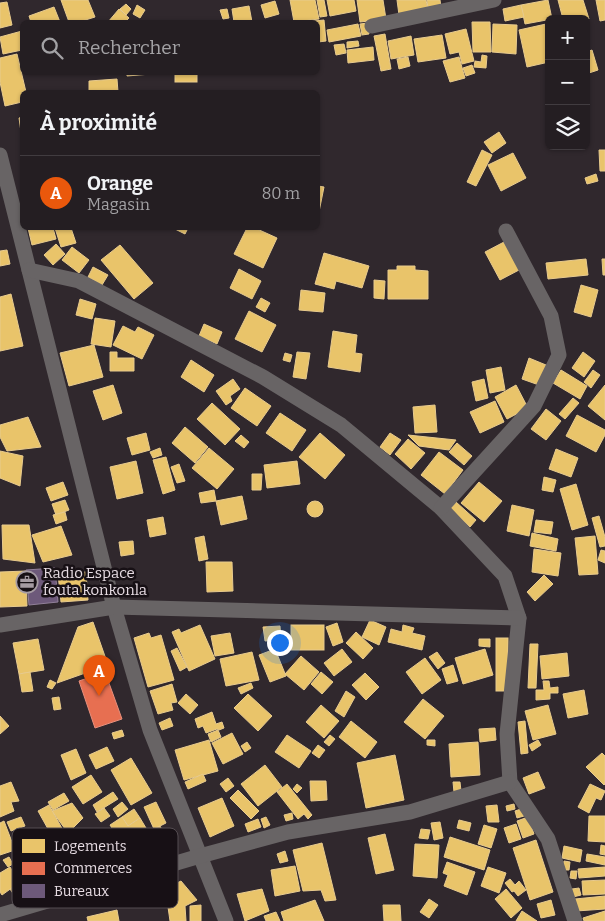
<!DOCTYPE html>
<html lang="fr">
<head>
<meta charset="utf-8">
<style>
	body { margin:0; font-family:Bitter,serif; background:#2c272a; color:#f1f3f6 }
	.controls { position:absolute; right:15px; top:15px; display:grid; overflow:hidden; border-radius:8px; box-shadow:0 1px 4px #0004 }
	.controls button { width:45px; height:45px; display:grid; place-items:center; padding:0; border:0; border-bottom:1px solid #413c40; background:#241e22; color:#f1f3f6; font:25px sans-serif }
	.you { position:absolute; left:279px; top:642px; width:18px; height:18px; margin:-12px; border:4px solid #fff; border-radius:50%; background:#1a73e8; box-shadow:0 0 0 8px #1a73e833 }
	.badge { display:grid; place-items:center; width:32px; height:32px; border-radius:50%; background:#ea580c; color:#fff; font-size:16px; font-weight:700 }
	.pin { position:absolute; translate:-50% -41px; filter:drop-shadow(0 1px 2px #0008) }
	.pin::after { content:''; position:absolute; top:26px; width:18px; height:15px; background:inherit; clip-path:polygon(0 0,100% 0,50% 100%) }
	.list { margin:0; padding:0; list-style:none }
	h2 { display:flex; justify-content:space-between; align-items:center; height:65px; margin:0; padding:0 20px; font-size:21px }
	h2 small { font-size:16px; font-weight:400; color:#a3a2a5 }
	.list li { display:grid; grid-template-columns:32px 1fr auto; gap:15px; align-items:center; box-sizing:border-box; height:75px; padding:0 20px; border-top:1px solid #413c40 }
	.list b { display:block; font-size:19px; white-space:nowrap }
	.list p { margin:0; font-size:16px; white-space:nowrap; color:#a3a2a5 }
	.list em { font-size:16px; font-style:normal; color:#a3a2a5 }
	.icon { flex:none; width:28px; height:28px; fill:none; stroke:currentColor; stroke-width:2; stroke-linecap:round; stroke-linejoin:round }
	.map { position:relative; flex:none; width:605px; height:921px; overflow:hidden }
	.search { position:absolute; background:#241e22; box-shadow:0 1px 4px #0004; left:20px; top:20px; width:300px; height:55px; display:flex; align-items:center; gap:12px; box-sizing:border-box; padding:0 18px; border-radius:8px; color:#a3a2a5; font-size:19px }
	.panel { position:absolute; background:#241e22; box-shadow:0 1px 4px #0004; left:20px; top:90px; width:300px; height:140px; border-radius:8px }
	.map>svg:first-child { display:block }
	.homes { fill:#e9c46a; stroke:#e8cb8e }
	.shops { fill:#e76f51; stroke:#e78f7c }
	.offices { fill:#6d597a; stroke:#918099 }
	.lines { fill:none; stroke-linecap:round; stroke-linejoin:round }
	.minor { stroke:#686465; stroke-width:15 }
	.labels { text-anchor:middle; stroke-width:5; stroke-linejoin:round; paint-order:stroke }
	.poi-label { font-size:15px; fill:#e6dbe2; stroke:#171015; text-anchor:start }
	.key { fill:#171015; stroke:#554d52; stroke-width:1 }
	.key-label { font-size:14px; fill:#e6dbe2 }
</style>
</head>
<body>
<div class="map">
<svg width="605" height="921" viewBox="0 0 605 921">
	<rect width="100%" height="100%" fill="#30282d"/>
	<g class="homes">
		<polygon points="61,0 88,0 95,17 79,22 69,22"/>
		<polygon points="290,0 315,0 319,19 294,22"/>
		<polygon points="317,0 324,0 327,16 320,17"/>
		<polygon points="327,0 354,0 356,11 330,16"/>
		<polygon points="357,0 383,0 386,19 360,22"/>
		<polygon points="397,0 426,0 428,10 399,15"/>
		<polygon points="427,0 440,0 441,7 428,9"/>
		<polygon points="548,0 552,19 525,24 521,5"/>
		<polygon points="558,0 583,0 589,19 563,19"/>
		<polygon points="596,0 605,0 605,20 600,21"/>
		<polygon points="275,1 279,14 265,18 261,5"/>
		<polygon points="7,2 12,25 0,28 0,3"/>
		<polygon points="126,4 131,9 126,15 120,9"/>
		<polygon points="137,5 145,10 140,18 133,14"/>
		<polygon points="521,5 524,17 505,21 503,9"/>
		<polygon points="249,6 252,22 234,22 232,9"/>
		<polygon points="54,7 60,22 31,22 29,16"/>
		<polygon points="119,9 129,18 125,22 108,22"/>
		<polygon points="227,9 229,18 223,19 220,10"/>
		<polygon points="324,20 326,41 318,42 318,22 304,22"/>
		<polygon points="472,22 490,22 491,52 473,52"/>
		<polygon points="367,23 369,34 362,35 360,24"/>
		<polygon points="358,24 361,36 329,42 327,30"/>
		<polygon points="493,24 517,25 516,54 492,52"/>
		<polygon points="546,24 549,38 549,62 527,67 519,30"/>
		<polygon points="466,29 474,61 462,64 459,52 450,54 445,34"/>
		<polygon points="22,31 22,50 3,54 0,37"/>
		<polygon points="385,34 391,69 381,71 374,36"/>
		<polygon points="442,35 446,58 418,62 414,39"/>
		<polygon points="411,36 414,55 391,59 388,41"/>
		<polygon points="358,41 359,46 347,48 347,42"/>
		<polygon points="344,44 346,53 336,55 334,45"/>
		<polygon points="373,47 374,60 348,63 347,50"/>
		<polygon points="592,50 598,70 586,74 586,52"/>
		<polygon points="17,54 26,92 22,92 22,102 5,106 0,82 0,58"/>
		<polygon points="482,55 487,56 486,68 474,67 475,61 481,62"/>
		<polygon points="408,57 410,66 399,69 397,59"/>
		<polygon points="459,57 465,78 450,82 443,61"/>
		<polygon points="472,65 475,73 466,76 463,68"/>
		<polygon points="127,72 151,72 151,74 127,76"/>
		<rect x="175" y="72" width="22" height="10"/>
		<polygon points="117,79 118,92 89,92 89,81"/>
		<polygon points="22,117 22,139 19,118"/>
		<polygon points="499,132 506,143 492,153 484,142"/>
		<polygon points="482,150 492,155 476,186 467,182"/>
		<polygon points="599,150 605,150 605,171 600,171"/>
		<polygon points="513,153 526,178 501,191 488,165"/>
		<polygon points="596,174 598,181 587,184 585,178"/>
		<polygon points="318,186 324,187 319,212 318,212"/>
		<polygon points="28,228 53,228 56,239 32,245"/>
		<polygon points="55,228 71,228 76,243 61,247"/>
		<polygon points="173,228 188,228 185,234"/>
		<polygon points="247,228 255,228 277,238 263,268 234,254"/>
		<polygon points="504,242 519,270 500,280 485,252"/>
		<polygon points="56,244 65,254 53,265 44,255"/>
		<polygon points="120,245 153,283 134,299 101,260"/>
		<polygon points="72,247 89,260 79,273 62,260"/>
		<polygon points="7,250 10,264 0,266 0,251"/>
		<polygon points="324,253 369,266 362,288 336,281 334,289 315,284"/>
		<polygon points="586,259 588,275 548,279 546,263"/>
		<polygon points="602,259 605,259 605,275 603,275"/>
		<polygon points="397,266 415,266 415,270 428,271 428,299 388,299 388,270 397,270"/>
		<polygon points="93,267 108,275 102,285 88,277"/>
		<polygon points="239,269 261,281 252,299 230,288"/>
		<polygon points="374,280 385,281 384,299 374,298"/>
		<polygon points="581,285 598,290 591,317 574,312"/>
		<polygon points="301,290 325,293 323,312 299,310"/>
		<polygon points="11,294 23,346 0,351 0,297"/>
		<polygon points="261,298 270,303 265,312 256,307"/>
		<polygon points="80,299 96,304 92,319 76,315"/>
		<polygon points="249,311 276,325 262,352 235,339"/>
		<polygon points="95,318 115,321 111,347 91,344"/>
		<polygon points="204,324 222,332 217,344 199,336"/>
		<polygon points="123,326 135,332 138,327 154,335 142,359 113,345"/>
		<polygon points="333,331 357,335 355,353 362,354 360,372 328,367"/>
		<polygon points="94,345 103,377 69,386 60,353"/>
		<polygon points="110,352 117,352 117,358 134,358 134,371 110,371"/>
		<polygon points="297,352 310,353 306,379 293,377"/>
		<polygon points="583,352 595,361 584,377 572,368"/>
		<polygon points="285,353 292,355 290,362 283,360"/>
		<polygon points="529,358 546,365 539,385 522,379"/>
		<polygon points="191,360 214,375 204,392 181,377"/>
		<polygon points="501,367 505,390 490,393 486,370"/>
		<polygon points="561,370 587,386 580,399 553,383"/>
		<polygon points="593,370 600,375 591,388 584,382"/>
		<polygon points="233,379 240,389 230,396 232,401 226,405 216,391"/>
		<polygon points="484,379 488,398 476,401 472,382"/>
		<polygon points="113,385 122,413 103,420 93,391"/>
		<polygon points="516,385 528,408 507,419 495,397"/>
		<polygon points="605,385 605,420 588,406"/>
		<polygon points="245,388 271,406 257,426 231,408"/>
		<polygon points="573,398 579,403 565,419 559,414"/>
		<polygon points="495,401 504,422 480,433 470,412"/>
		<polygon points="212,403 240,429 225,445 197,419"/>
		<polygon points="435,405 437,432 415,433 413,407"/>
		<polygon points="546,409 561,421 546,440 531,429"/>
		<polygon points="280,413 306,430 292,451 266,433"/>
		<polygon points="577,415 605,430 605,435 596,452 566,436"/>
		<polygon points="28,417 41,447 7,451 0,437 0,425"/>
		<polygon points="185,427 208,447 195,463 172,443"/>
		<polygon points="146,433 150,450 132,455 127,438"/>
		<polygon points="320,433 345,455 325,479 299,457"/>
		<polygon points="390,433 401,440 390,455 380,447"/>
		<polygon points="241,435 249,442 244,448 235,441"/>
		<polygon points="408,435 456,440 449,450 419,446"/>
		<polygon points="408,439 425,453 411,469 395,454"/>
		<polygon points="457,443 472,456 464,465 449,452"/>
		<polygon points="160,448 162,455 153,458 150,452"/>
		<polygon points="209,448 234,469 217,489 192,468"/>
		<polygon points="556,449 578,458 571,477 549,469"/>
		<polygon points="0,451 23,456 20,486 0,478"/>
		<polygon points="439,452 463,470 445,494 421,475"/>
		<polygon points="166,457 175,490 163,494 153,460"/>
		<polygon points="136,461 143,493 117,499 110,467"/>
		<polygon points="297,461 300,484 267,488 264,465"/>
		<polygon points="179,464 185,481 177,483 171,467"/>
		<polygon points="252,474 262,474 261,490 252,490"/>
		<polygon points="544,477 556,480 553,492 542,490"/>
		<polygon points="63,482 68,495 51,501 46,488"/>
		<polygon points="479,482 502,501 484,522 461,503"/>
		<polygon points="576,484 588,525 572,530 560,489"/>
		<polygon points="214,490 216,501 201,503 199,493"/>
		<polygon points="242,496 247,519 221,525 216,501"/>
		<polygon points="65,500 69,510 56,515 52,504"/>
		<circle cx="315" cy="509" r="8"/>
		<polygon points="456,502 476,520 470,527 450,509"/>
		<polygon points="512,505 534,510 529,536 507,531"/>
		<polygon points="65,512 67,520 56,524 53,515"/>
		<polygon points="599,516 605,537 605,546 600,547 592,518"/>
		<polygon points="163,517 166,534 150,537 147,520"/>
		<polygon points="536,520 553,522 551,534 534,532"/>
		<polygon points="2,525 29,525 35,563 3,559"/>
		<polygon points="61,526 72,555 43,562 32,535"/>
		<polygon points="532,533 558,539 556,551 530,546"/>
		<polygon points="204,536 208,559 199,561 195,538"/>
		<polygon points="595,536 598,574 579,575 575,538"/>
		<polygon points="133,541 134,554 121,556 119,542"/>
		<polygon points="534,549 561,553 558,576 532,572"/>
		<polygon points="601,550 605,551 605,563 598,560"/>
		<polygon points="206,562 232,562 233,591 207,592"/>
		<polygon points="26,571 27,606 0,607 0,572"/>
		<polygon points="86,572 88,600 61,602 58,574"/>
		<polygon points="544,575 553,584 535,601 527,592"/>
		<polygon points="370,620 386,627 379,645 362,637"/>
		<polygon points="93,622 108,665 57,683 78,627"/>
		<polygon points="337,623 343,642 333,646 326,627"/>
		<polygon points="200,625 215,659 189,671 172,632 179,629 181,633"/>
		<rect x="291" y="625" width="33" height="25"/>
		<polygon points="403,625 414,628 412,633 425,636 422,650 388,642 391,629 402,632"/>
		<polygon points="280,626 281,640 265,641 263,627"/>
		<polygon points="356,632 373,648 363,659 346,643"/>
		<polygon points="149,633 151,638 161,635 174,680 148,687 134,638"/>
		<polygon points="230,633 234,653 215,656 211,636"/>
		<rect x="496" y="638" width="12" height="53"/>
		<polygon points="38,639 44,670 19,674 13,643"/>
		<polygon points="479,639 490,639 490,647 479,646"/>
		<polygon points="530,644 538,644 536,688 528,688"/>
		<polygon points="177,648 187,667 180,671 171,651"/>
		<polygon points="275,649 286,676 270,682 259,655"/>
		<polygon points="342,649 352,662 334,676 324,663"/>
		<polygon points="485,649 493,675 463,684 455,658"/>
		<polygon points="252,652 259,680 226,686 220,659"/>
		<polygon points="437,652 445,663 438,669 429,657"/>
		<polygon points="567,653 569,676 542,679 540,656"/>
		<polygon points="301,656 319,672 304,690 285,674"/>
		<polygon points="425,658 441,680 422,694 406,672"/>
		<polygon points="453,665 458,681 447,684 442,669"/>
		<polygon points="30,672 33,691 22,692 19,674"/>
		<polygon points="321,672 333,682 322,694 311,684"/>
		<polygon points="365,673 379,687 366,700 352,685"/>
		<polygon points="50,680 56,683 52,689 47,687"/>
		<polygon points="543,681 549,681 550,688 558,687 558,693 550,693 550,699 536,700 536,690 544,690"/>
		<polygon points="251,683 253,688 241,694 238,688"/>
		<polygon points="172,684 177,702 171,703 173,710 158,714 150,691"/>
		<polygon points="584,690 588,714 568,718 563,694"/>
		<polygon points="346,691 355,697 344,717 335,711"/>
		<polygon points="186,694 198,705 190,714 178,703"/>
		<polygon points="248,694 272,716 258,731 234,708"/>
		<polygon points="59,697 61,709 54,710 52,698"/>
		<polygon points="423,699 444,716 425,739 404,722"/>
		<polygon points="321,705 339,721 324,738 306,722"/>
		<polygon points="548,705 556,734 533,740 525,711"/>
		<polygon points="212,712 216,724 222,722 224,728 219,730 217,729 206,733 203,726 198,728 195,719"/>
		<polygon points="0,716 9,726 0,734"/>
		<polygon points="170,718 173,726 162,730 159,723"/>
		<polygon points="351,721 377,742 365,758 339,737"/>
		<polygon points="525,721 528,753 521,754 518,722"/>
		<polygon points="495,728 496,740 480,742 479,729"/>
		<polygon points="122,730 124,736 114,739 112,733"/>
		<polygon points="218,730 221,737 211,742 208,734"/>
		<polygon points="232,733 243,754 223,764 212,743"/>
		<polygon points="287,735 311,751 299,768 275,752"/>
		<polygon points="330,735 335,739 329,746 324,742"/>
		<polygon points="209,740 218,771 184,780 175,750"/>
		<polygon points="427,740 435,740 435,746 427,745"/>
		<polygon points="538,740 541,745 532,751 529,745"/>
		<polygon points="247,742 251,748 245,752 241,746"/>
		<polygon points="478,742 480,775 451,777 449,744"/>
		<polygon points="318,745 325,750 319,758 312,753"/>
		<polygon points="107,747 114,761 96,769 89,755"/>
		<polygon points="76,749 86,773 71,780 61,755"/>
		<polygon points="602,753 605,756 605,784 604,785 586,767"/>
		<polygon points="395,755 404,800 366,808 357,763"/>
		<polygon points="131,758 152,793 131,805 111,770"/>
		<polygon points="265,765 282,787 258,806 241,784"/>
		<polygon points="538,772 545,788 529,794 523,778"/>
		<polygon points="203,774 206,781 188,789 185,782"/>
		<polygon points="91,775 102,792 83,804 72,787"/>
		<polygon points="228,778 234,786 226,792 220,784"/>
		<polygon points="310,781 326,781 327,800 311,801"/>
		<polygon points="11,782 19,801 11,802 14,811 0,817 0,786"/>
		<polygon points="453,782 460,782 461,791 454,792"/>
		<polygon points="287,784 312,815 308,819 304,814 298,819 277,792"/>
		<polygon points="297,784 302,788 297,793 293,789"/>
		<polygon points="590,784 605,791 601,800 596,798 589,813 578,807"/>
		<polygon points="238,790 259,811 251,819 230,798"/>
		<polygon points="113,792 118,799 97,812 93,805"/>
		<polygon points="64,793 69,801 53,810 48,802"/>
		<polygon points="222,798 234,826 210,837 198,808"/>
		<polygon points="122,802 128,809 118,817 113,809"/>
		<polygon points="156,802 166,823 154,829 144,807"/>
		<polygon points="72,803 83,818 68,833 52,811"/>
		<polygon points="514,804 515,809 507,811 506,806"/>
		<polygon points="49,805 64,832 53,838 38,811"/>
		<polygon points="497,805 499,822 488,822 486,806"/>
		<polygon points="104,808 110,816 101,822 95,814"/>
		<polygon points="134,809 140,818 128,826 122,817"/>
		<polygon points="521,809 524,816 517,818 515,811"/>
		<polygon points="292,813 293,819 286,821 284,815"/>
		<polygon points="589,816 605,816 605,842 588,841"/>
		<polygon points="21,817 25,826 11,831 7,822"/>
		<polygon points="122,817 128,826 140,818 146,828 130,838 125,831 117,836 110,825"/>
		<polygon points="266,817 270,825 264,828 261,819"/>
		<polygon points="528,817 534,834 523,838 517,821"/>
		<polygon points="258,819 261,827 248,832 245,824"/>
		<polygon points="459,820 471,823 469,831 457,828"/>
		<polygon points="4,821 15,850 0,855 0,823"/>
		<polygon points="440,822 443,838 434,840 431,823"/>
		<polygon points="516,824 521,839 509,843 504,828"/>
		<polygon points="484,825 497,829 491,848 478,844"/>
		<polygon points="160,826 172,849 151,860 143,843 136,847 132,840"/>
		<polygon points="421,829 430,830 428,839 419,838"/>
		<polygon points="385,834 394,870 376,874 368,838"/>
		<polygon points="450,837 490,850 484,870 444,857"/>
		<polygon points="536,840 553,892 530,900 513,848"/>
		<polygon points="322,843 336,900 325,901 321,890 303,891 293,850"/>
		<polygon points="415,844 439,845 437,878 413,876"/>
		<polygon points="601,845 605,846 605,855 600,854"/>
		<polygon points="564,846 582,850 580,862 562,858"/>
		<polygon points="285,851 288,861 280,863 277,854"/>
		<polygon points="587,854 605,857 605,865 586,861"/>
		<polygon points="9,857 13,864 8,867 3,860"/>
		<polygon points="564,861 570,862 569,870 563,870"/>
		<polygon points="447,862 475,872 467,895 444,886 448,875 443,873"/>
		<polygon points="295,866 300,891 275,896 271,870"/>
		<polygon points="10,867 20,882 2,895 0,892 0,873"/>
		<polygon points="488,867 506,873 499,893 481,886"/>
		<polygon points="605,867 605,876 579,878 578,869"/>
		<polygon points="571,871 577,871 576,879 570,878"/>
		<polygon points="510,879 515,885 519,881 526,890 518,896 514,891 512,892 505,883"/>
		<polygon points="605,880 605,894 583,895 582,881"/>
		<polygon points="181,881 197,900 185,906 186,921 170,921 168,907 163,890"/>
		<polygon points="18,884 24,892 16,898 10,889"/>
		<polygon points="579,888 581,895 573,897 572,889"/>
		<polygon points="262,889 269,911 245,921 237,894"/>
		<polygon points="506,889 522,908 511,918 495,899"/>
		<polygon points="605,896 605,909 576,911 575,899"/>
		<polygon points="429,899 438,905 429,918 420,912"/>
		<polygon points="315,900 324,921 284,921 281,912"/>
		<polygon points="551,900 555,915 541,918 537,904"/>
		<polygon points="201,905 201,921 190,921 190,906"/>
		<polygon points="383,905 400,905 401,921 384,921"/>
		<polygon points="117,910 119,921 88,921 87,917"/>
		<polygon points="522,911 537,921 516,921"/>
		<polygon points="605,911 605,921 584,921 583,918"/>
		<polygon points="276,912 280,921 266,921 264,916"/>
	</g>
	<polygon class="shops" points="105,672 122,719 95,728 79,681"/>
	<polygon class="offices" points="55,568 58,602 29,605 26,570"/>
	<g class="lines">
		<g class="minor">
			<polyline points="372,26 494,0"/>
			<polyline points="0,155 114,607 150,730 226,921"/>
			<polyline points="29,270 79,281 263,377 341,425 441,508 505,576 519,618 507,734 510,782 548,839 575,921"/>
			<polyline points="441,508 534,406 559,355 551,316 506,231"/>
			<polyline points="0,625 114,607 519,618"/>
			<polyline points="0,915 200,856 288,832 410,812 510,782"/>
		</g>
	</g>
	<defs>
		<g id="office-ring" transform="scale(1.125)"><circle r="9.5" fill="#171015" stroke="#a69ca3" stroke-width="1.5"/><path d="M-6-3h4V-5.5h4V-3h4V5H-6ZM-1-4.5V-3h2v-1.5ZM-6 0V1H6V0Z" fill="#a69ca3"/></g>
	</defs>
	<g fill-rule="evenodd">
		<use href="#office-ring" x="27" y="582"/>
	</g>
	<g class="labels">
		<g class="poi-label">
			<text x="43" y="578">Radio Espace<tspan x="43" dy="17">fouta konkonla</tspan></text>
		</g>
	</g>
	<rect x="12" y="828" width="166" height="80" rx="8" class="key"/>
	<rect x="22" y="839" width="23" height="14" fill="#e9c46a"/>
	<rect x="22" y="862" width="23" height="13" fill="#e76f51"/>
	<rect x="22" y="884" width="23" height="14" fill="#6d597a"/>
	<g class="key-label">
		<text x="54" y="851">Logements</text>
		<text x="54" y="873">Commerces</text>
		<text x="54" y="896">Bureaux</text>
	</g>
</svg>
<div class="controls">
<button>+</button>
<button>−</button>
<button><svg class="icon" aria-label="layers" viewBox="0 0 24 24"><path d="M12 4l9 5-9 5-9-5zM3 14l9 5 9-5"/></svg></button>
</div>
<div class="you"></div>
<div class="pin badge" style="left:99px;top:696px">A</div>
<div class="search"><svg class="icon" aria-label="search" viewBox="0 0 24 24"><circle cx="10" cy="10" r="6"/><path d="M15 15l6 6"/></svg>Rechercher</div>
<section class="panel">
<h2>À proximité<small></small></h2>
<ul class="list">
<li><span class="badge">A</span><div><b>Orange</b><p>Magasin</p></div><em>80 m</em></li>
</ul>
</section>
</div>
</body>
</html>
